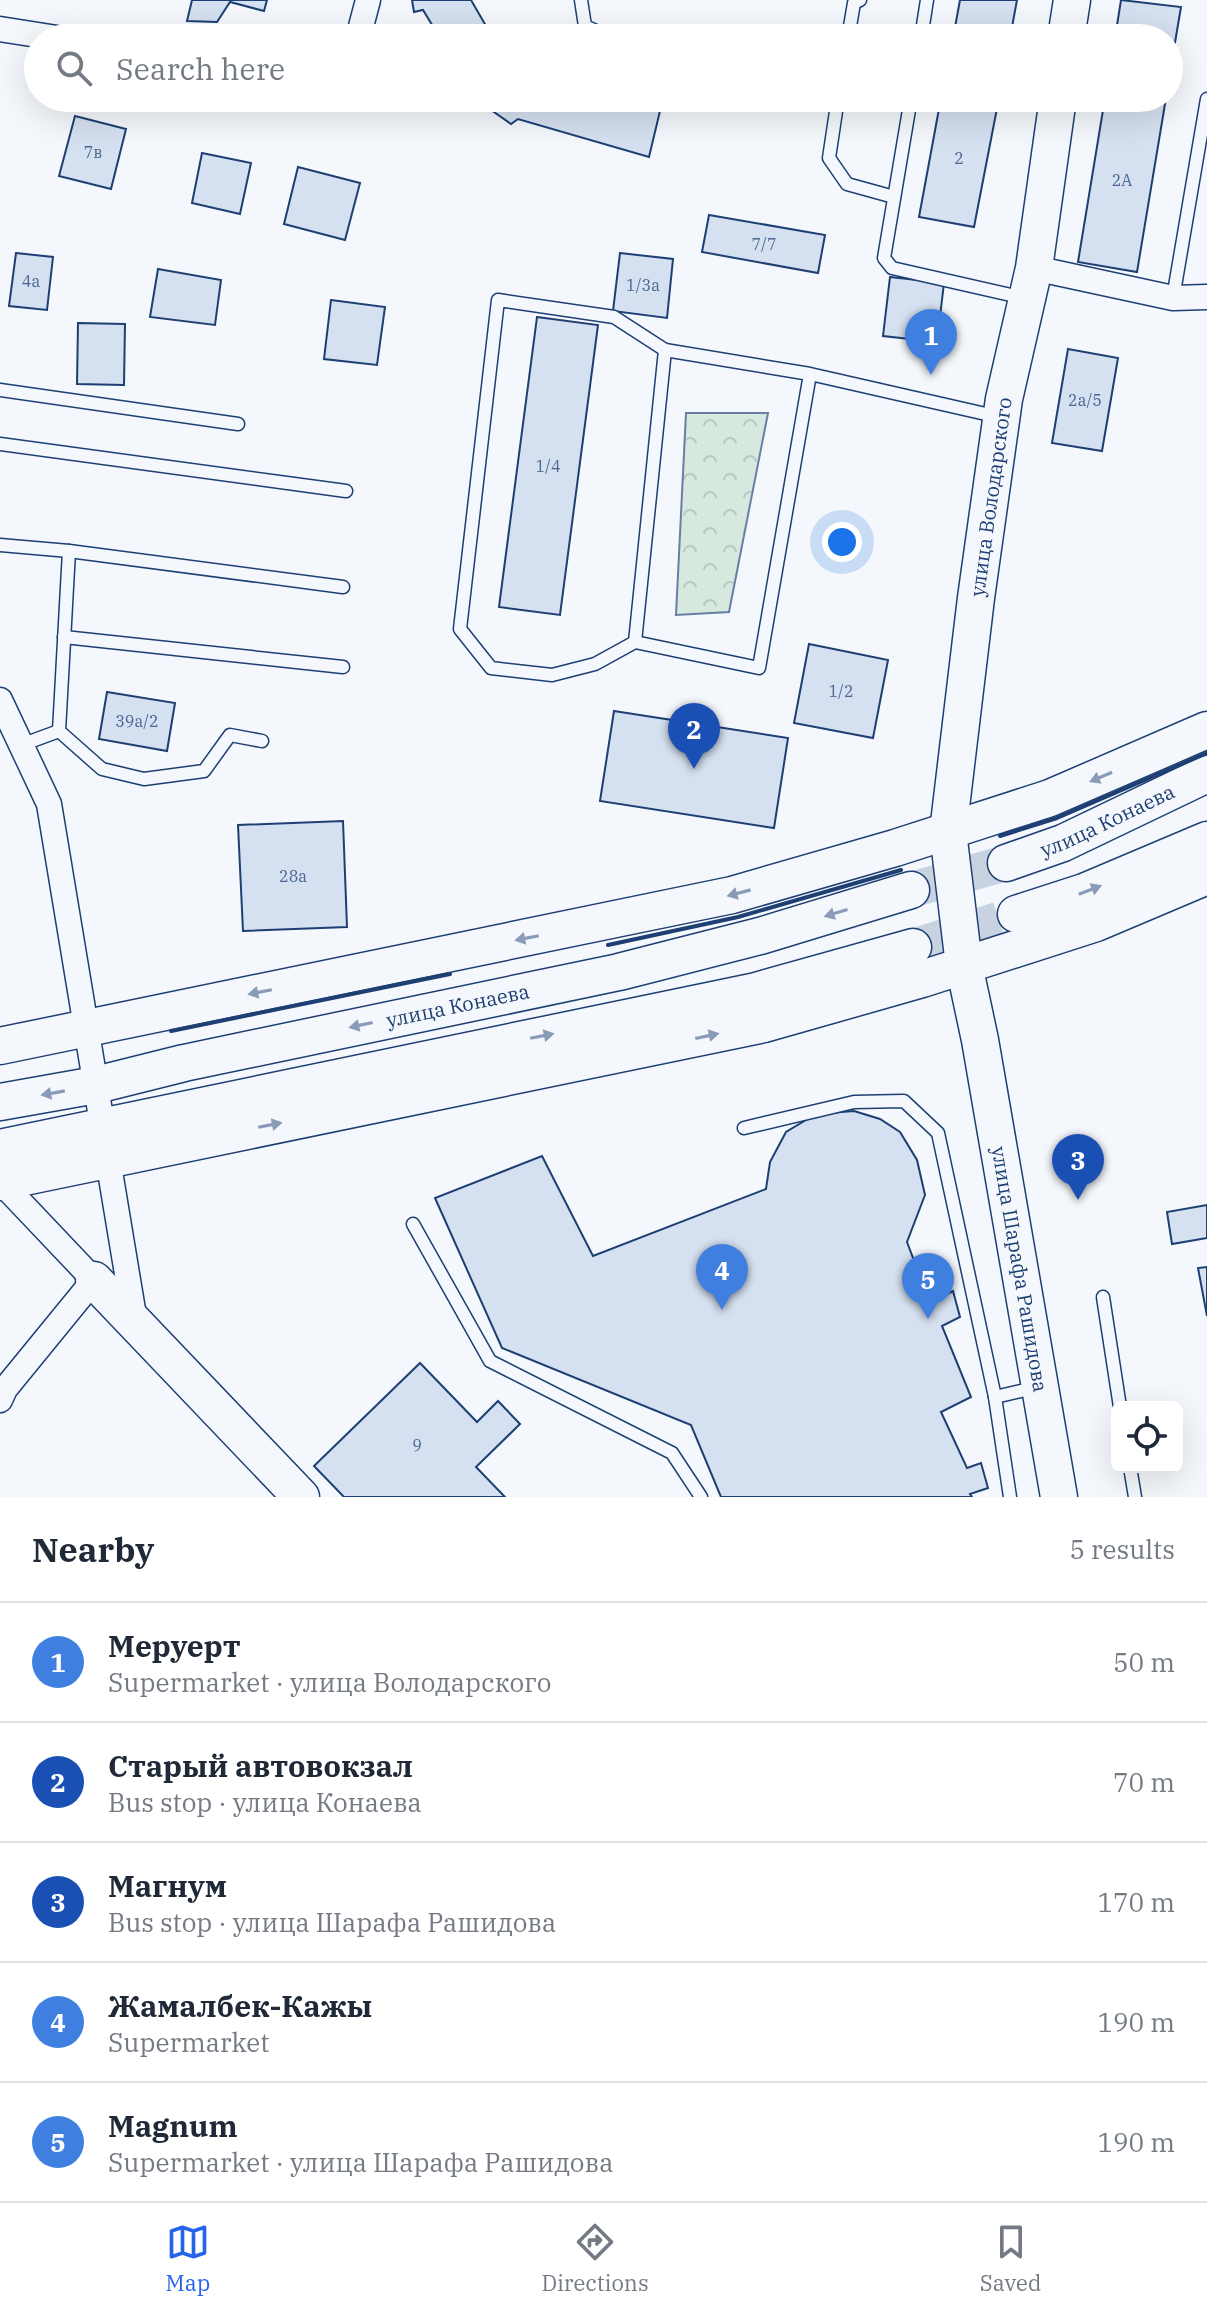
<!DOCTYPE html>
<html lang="en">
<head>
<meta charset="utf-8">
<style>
	body { margin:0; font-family:"IBM Plex Serif",serif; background:#f6f6f7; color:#1f2937 }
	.controls { position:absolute; right:24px; bottom:24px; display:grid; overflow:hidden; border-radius:12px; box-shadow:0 8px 32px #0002 }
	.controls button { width:72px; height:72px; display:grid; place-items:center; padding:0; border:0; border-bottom:2px solid #e0e1e3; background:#fff; color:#1f2937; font:40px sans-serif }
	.you { position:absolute; left:842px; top:542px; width:28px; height:28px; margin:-20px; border:6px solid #fff; border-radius:50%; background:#1a73e8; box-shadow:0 0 0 12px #1a73e833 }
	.badge { display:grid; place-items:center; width:52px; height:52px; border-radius:50%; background:#2563eb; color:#fff; font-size:26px; font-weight:700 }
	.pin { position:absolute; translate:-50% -66px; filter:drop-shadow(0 2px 4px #0008) }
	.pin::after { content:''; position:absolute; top:42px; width:28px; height:24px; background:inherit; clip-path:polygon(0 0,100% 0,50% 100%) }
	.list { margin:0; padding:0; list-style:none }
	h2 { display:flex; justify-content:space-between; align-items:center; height:104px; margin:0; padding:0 32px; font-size:34px }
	h2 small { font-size:26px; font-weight:400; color:#747a83 }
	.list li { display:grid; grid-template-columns:52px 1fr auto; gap:24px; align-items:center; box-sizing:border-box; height:120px; padding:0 32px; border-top:2px solid #e0e1e3 }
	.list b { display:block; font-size:30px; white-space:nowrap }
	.list p { margin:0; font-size:26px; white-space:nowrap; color:#747a83 }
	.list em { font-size:26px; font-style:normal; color:#747a83 }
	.icon { flex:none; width:44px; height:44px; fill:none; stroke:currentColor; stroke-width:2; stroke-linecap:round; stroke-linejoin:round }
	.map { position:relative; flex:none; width:1207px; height:1497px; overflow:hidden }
	.search { position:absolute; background:#fff; box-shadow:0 8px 32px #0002; left:24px; right:24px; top:24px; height:88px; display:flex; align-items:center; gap:20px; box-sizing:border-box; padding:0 28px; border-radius:44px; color:#747a83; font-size:30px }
	.sheet { height:704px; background:#fff }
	nav { display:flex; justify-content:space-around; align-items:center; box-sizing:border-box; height:112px; border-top:2px solid #e0e1e3; background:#fff; font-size:22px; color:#747a83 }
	nav a { display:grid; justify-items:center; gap:4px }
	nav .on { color:#2563eb }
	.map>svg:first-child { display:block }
	.forest { fill:url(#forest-crowns); stroke:#687fa3; stroke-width:2 }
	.building { fill:#d5e0f0; stroke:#1d3f73; stroke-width:2 }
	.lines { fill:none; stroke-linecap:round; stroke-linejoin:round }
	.secondary-tunnel { stroke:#c9d2e0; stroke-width:36; stroke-dasharray:36 18; stroke-linecap:butt }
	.lane-casing { stroke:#1d3f73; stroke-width:15 }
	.street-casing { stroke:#1d3f73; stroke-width:27 }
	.secondary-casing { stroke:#1d3f73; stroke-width:39 }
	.lane { stroke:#f4f7fb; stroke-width:12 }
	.street { stroke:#f4f7fb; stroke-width:24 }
	.secondary { stroke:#f4f7fb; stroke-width:36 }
	.wall { stroke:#1d3f73; stroke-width:4 }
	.oneway { fill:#889bb7 }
	.labels { text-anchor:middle; stroke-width:6; stroke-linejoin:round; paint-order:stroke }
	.number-label { font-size:16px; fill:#4b6792 }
	.street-label { font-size:20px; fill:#1d3f73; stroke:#f4f7fb }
</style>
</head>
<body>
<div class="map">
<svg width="1207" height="1497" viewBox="0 0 1207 1497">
	<defs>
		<pattern id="forest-crowns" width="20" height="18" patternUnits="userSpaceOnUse" patternTransform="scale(2)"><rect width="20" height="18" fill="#d7e8df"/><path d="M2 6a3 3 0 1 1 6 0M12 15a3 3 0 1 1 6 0" fill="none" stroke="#b8c8c3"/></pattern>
	</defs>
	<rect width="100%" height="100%" fill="#f4f7fb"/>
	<polygon class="forest" points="686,413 768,413 729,612 676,615"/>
	<g class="building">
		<polygon points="192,0 267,0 264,11 230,2 217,22 187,21"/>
		<polygon points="412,0 471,0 493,38 440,38 423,10 414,12"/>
		<polygon points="960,0 1017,0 1010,38 953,38"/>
		<polygon points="1121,0 1181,7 1169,78 1169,38 1115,38"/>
		<polygon points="474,98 613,98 660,111 649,157 518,119 511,124"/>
		<polygon points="941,98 999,98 974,227 919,217"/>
		<polygon points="1105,98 1166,98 1137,272 1078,262"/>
		<polygon points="75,116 126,129 111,189 59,176"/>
		<polygon points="202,153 251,163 240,214 192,203"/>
		<polygon points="298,167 360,183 345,240 284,224"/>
		<polygon points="709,215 825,235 818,273 702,252"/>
		<polygon points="16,253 53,257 47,310 9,306"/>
		<polygon points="620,253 673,259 667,318 613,311"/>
		<polygon points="158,269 221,280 215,325 150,317"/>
		<polygon points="890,277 944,283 937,342 883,336"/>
		<polygon points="331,300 385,307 377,365 324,359"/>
		<polygon points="537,317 598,325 560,615 499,607"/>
		<polygon points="78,323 125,324 124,385 77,384"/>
		<polygon points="1068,349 1118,358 1102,451 1052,443"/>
		<polygon points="809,644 888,660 873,738 794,723"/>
		<polygon points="107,692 175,703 167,751 99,739"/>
		<polygon points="614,711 788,738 774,828 600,801"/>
		<polygon points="343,821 347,927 243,931 238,825"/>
		<polygon points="854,1111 880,1119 900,1132 917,1160 925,1195 907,1242 930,1303 953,1291 960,1317 942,1326 971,1397 941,1412 967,1468 981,1463 988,1488 970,1494 972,1497 721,1497 691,1425 502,1348 435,1198 542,1156 593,1256 766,1189 770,1162 786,1132 816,1114"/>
		<polygon points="1207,1205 1207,1238 1172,1244 1167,1212"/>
		<polygon points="1207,1267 1207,1316 1198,1268"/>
		<polygon points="420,1363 477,1422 498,1401 520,1424 476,1467 505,1497 344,1497 314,1466"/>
	</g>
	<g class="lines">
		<g class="secondary-tunnel">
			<polyline points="911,890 1006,863"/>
			<polyline points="913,947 1016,914"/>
		</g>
		<g class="lane-casing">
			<g id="lane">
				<polyline points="581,0 585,26 611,38"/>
				<polyline points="848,38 854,3 860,0"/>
				<polyline points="921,38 927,0"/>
				<polyline points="838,98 829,158 847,184 894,197"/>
				<polyline points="911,98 884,258 892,268 1024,298"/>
				<polyline points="1173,298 1207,99"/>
				<polyline points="810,374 665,350 614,317 498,300 460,629 491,668 552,675 595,664 635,642 759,668 810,374 999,417"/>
				<polyline points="0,390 238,424"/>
				<polyline points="0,444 346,491"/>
				<polyline points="0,545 69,551 343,587"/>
				<polyline points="69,551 59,731 102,769 144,779 204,771 230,735 262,741"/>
				<polyline points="64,637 343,667"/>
				<polyline points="635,642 665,350"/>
				<polyline points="21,745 59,731"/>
				<polyline points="744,1128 854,1102 904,1101 938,1133 995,1397 1038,1387"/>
				<polyline points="413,1224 490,1361 672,1453 701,1497"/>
				<polyline points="1103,1297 1120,1407"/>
				<polyline points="995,1397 1010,1497"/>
				<polyline points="1130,1467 1135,1497"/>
			</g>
		</g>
		<g class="street-casing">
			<g id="street">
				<polyline points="0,29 57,38"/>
				<polyline points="358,38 368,0"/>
				<polyline points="1034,268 1173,298 1207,297"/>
				<polyline points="0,700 49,804 135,1322"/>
				<polyline points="0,1400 5,1389 94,1280 1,1182"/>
			</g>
		</g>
		<g class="secondary-casing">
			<g id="secondary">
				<polyline points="1066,38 1072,0"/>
				<path id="s1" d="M 1058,98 L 1034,268 L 1004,399 L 976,598 L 948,832 L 964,965 L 980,1040 L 1059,1497"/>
				<path id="s2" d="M 1006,863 L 1063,843 L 1207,774"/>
				<polyline points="1016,914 1084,892 1207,840"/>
				<polyline points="0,1046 732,895 895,848 1050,798 1207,730"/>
				<path id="s3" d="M 0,1102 L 96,1085 L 184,1063 L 619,972 L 760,936 L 911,890"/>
				<polyline points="0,1148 756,991 913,947"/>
				<polyline points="0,1182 764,1024 922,979 1096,923 1207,876"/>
				<polyline points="94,1280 301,1497"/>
			</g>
		</g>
		<use href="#lane" class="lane"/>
		<use href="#street" class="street"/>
		<use href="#secondary" class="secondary"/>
		<g class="wall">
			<polyline points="1000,836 1057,818 1207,753"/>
			<polyline points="608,945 738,917 901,870"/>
			<polyline points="171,1031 450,974"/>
		</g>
	</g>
	<defs><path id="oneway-solid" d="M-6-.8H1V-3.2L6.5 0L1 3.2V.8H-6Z" transform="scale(2)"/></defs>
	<g class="oneway">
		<use href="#oneway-solid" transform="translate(1101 777) rotate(157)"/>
		<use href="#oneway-solid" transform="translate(1090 890) rotate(-21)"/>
		<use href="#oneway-solid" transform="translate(739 893) rotate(165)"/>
		<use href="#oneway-solid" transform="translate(836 913) rotate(163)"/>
		<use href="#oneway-solid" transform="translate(527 938) rotate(169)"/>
		<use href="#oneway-solid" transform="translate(260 992) rotate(169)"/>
		<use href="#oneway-solid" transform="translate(361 1025) rotate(168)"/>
		<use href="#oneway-solid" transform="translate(542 1036) rotate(-11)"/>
		<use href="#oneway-solid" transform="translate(707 1036) rotate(-12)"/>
		<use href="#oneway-solid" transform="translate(53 1093) rotate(170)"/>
		<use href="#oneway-solid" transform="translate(270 1125) rotate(-11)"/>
	</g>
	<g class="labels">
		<g class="number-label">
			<text x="93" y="158">7в</text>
			<text x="959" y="164">2</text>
			<text x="1122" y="186">2А</text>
			<text x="764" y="250">7/7</text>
			<text x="31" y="287">4а</text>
			<text x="643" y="291">1/3а</text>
			<text x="1085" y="406">2а/5</text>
			<text x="548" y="472">1/4</text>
			<text x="841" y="697">1/2</text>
			<text x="137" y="727">39а/2</text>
			<text x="293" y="882">28а</text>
			<text x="417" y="1451">9</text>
		</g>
		<g class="street-label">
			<text transform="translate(991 497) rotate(-82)" y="7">улица Володарского</text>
			<text dy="7" stroke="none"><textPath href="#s2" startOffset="110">улица Конаева</textPath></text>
			<text dy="7" stroke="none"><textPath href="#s3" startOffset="468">улица Конаева</textPath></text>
			<text dy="7" stroke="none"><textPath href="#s1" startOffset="1186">улица Шарафа Рашидова</textPath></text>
		</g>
	</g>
</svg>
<div class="controls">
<button><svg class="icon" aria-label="locate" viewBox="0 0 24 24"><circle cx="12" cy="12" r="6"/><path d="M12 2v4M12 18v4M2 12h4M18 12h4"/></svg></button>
</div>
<div class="you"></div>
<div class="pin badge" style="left:931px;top:375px;background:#3f7fe0">1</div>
<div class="pin badge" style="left:694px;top:769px;background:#1a4fb4">2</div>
<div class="pin badge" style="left:1078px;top:1200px;background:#1a4fb4">3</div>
<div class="pin badge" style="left:722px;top:1310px;background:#3f7fe0">4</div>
<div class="pin badge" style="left:928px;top:1319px;background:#3f7fe0">5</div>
<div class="search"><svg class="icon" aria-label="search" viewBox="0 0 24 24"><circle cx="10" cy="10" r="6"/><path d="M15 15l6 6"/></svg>Search here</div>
</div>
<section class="sheet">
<h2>Nearby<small>5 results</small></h2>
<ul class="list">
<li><span class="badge" style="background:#3f7fe0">1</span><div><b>Меруерт</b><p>Supermarket · улица Володарского</p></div><em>50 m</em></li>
<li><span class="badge" style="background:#1a4fb4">2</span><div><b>Старый автовокзал</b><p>Bus stop · улица Конаева</p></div><em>70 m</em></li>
<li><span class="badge" style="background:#1a4fb4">3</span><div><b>Магнум</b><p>Bus stop · улица Шарафа Рашидова</p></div><em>170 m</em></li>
<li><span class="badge" style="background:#3f7fe0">4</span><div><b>Жамалбек-Кажы</b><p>Supermarket</p></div><em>190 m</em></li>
<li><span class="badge" style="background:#3f7fe0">5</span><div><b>Magnum</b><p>Supermarket · улица Шарафа Рашидова</p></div><em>190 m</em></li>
</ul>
</section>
<nav>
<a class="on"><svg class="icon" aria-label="map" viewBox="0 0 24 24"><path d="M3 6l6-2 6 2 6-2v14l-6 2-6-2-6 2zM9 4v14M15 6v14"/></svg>Map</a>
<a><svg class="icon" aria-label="directions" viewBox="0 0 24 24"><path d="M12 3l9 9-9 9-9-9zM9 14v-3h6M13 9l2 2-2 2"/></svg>Directions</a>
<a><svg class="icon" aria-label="saved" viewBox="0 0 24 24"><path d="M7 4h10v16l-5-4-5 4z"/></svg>Saved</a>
</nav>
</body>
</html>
